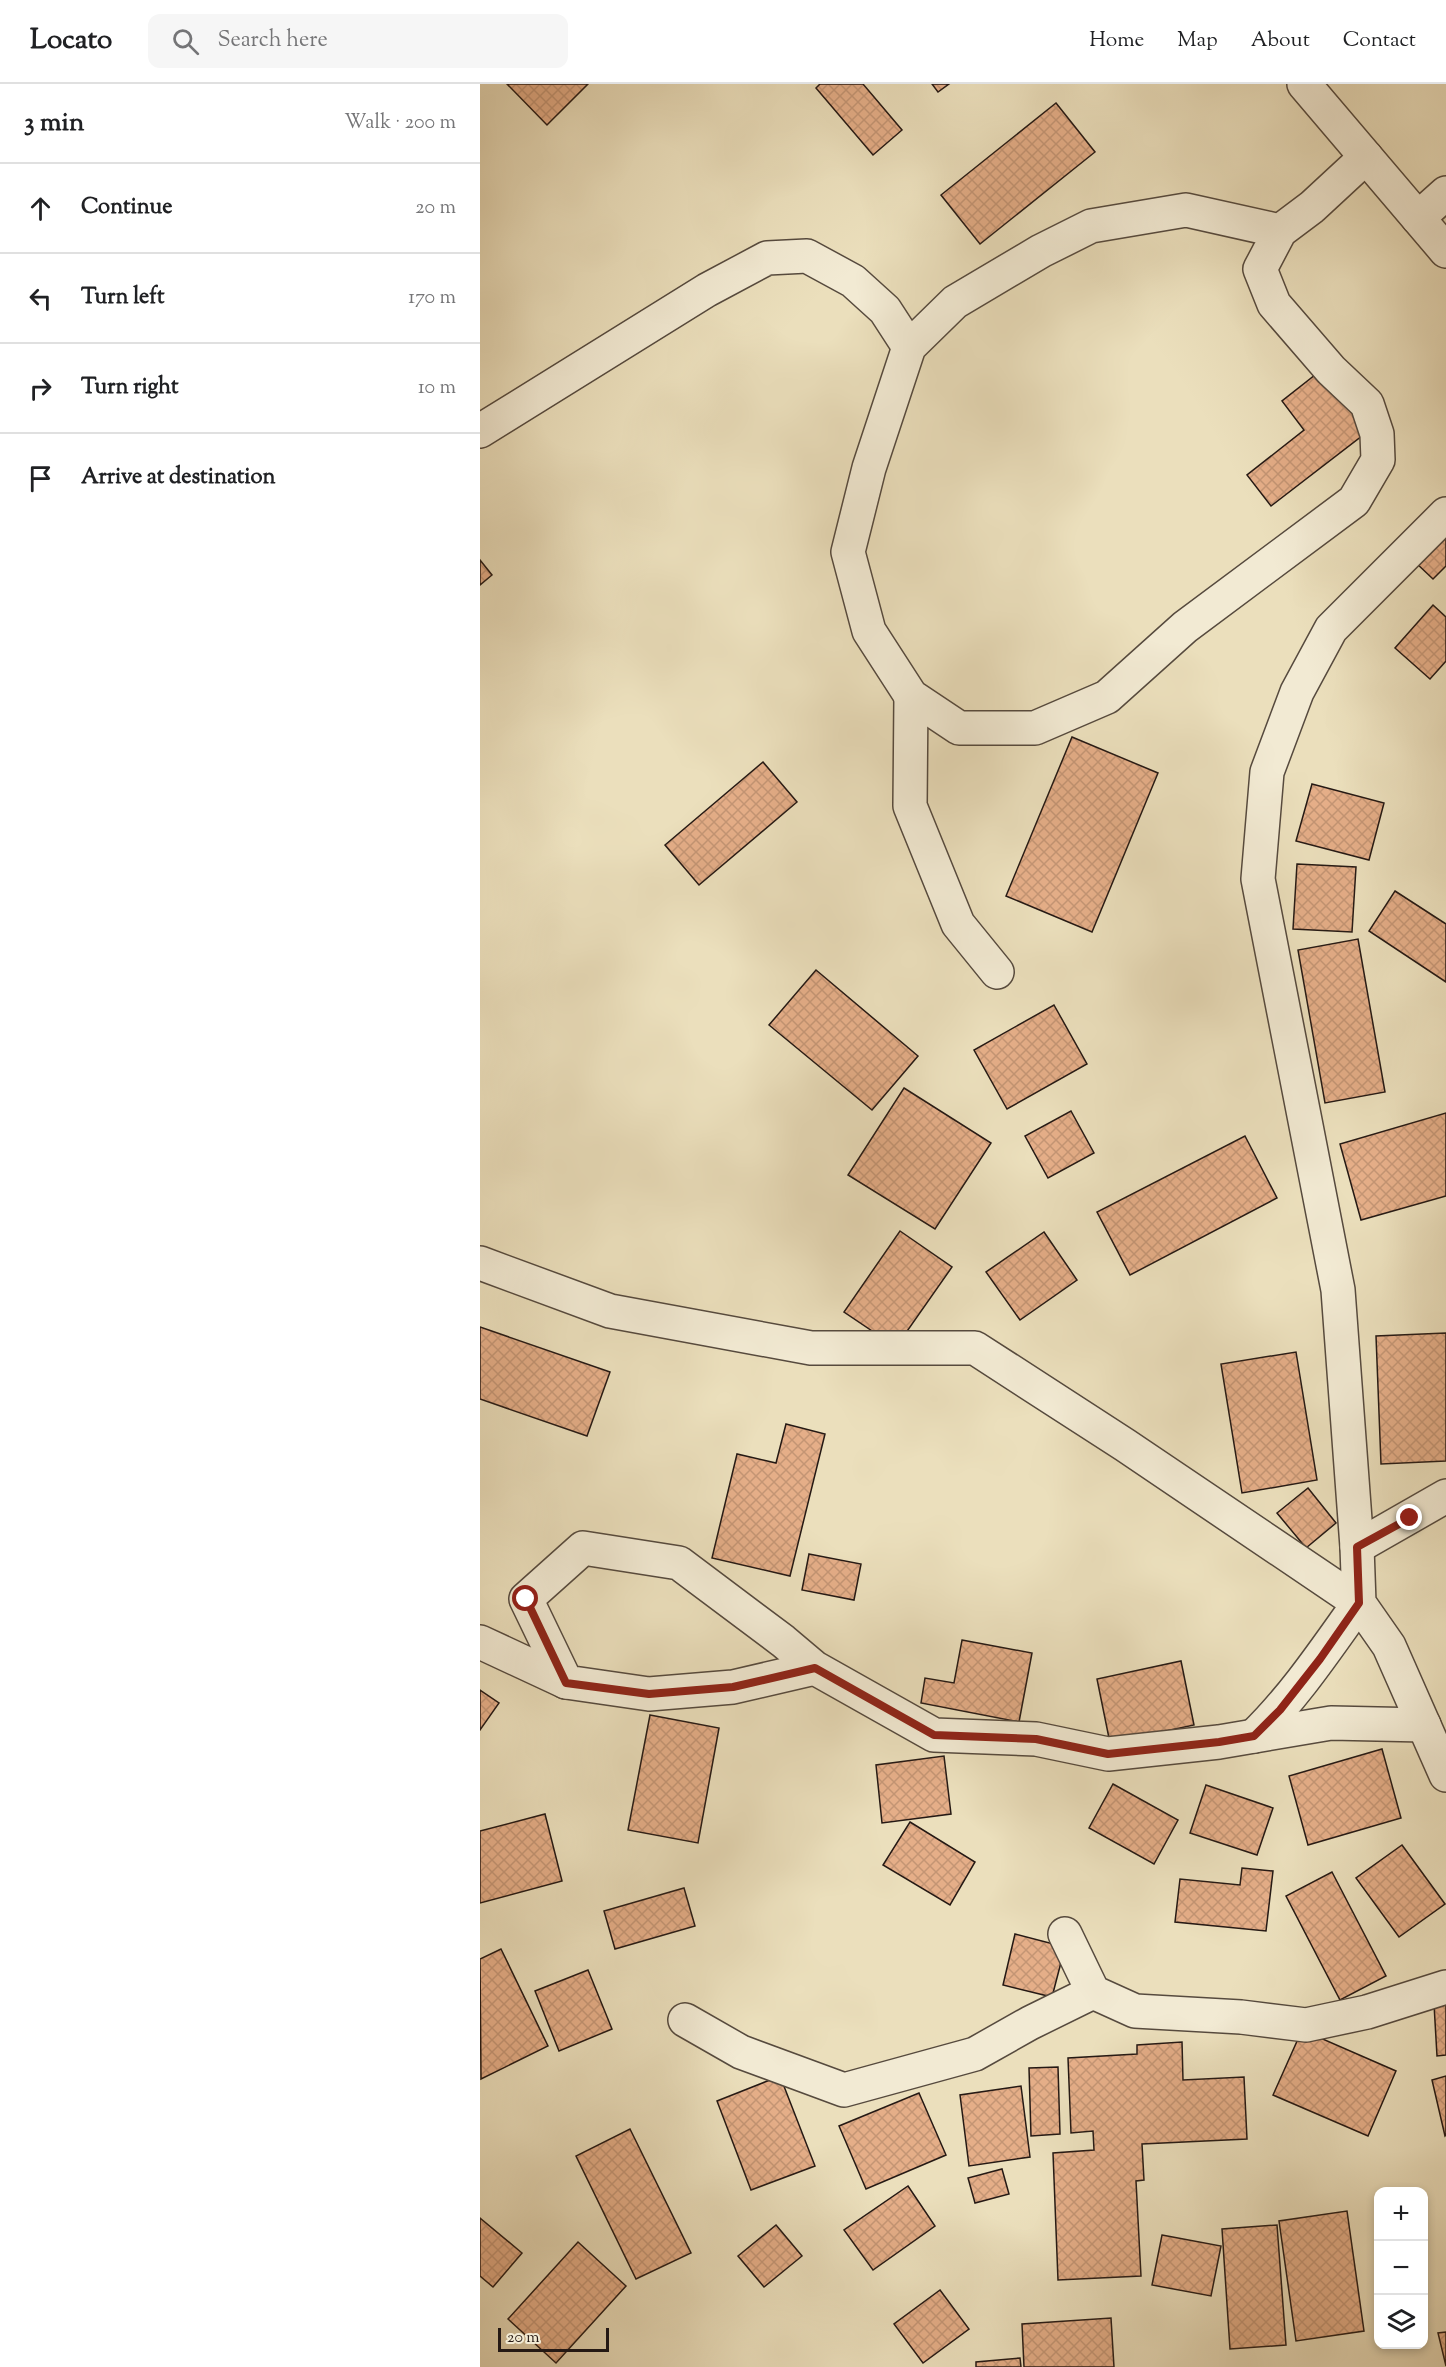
<!DOCTYPE html>
<html lang="en">
<head>
<meta charset="utf-8">
<style>
	body { margin:0; font-family:"Sorts Mill Goudy",serif; background:#f6f6f6; color:#202124 }
	.controls { position:absolute; right:18px; bottom:18px; display:grid; overflow:hidden; border-radius:12px; box-shadow:0 3px 9px #0003 }
	.controls button { width:54px; height:54px; display:grid; place-items:center; padding:0; border:0; border-bottom:2px solid #e0e0e0; background:#fff; color:#202124; font:30px sans-serif }
	.scale { position:absolute; left:18px; bottom:15px; width:111px; box-sizing:border-box; padding-left:6px; border:3px solid #251914; border-top:0; font-size:16px; line-height:21px; white-space:nowrap; color:#251914; -webkit-text-stroke:4px #f2ead3; paint-order:stroke }
	.stop { position:absolute; width:18px; height:18px; margin:-14px; border:4px solid #8f2418; border-radius:50%; background:#fff }
	.stop.end { background:#8f2418; border-color:#fff; box-shadow:0 2px 6px #0008 }
	.list { margin:0; padding:0; list-style:none }
	h2 { display:flex; justify-content:space-between; align-items:center; height:78px; margin:0; padding:0 24px; font-size:26px }
	h2 small { font-size:20px; font-weight:400; color:#757577 }
	.list li { display:grid; grid-template-columns:39px 1fr auto; gap:18px; align-items:center; box-sizing:border-box; height:90px; padding:0 24px; border-top:2px solid #e0e0e0 }
	.list b { display:block; font-size:22px; white-space:nowrap }
	.list em { font-size:20px; font-style:normal; color:#757577 }
	.icon { flex:none; width:33px; height:33px; fill:none; stroke:currentColor; stroke-width:2; stroke-linecap:round; stroke-linejoin:round }
	.map { position:relative; flex:none; width:966px; height:2283px; overflow:hidden }
	header { display:flex; align-items:center; gap:36px; box-sizing:border-box; height:84px; padding:0 30px; background:#fff; border-bottom:2px solid #e0e0e0 }
	header strong { font-size:28px }
	nav { display:flex; gap:33px; margin-inline-start:auto; font-size:21px }
	.search { width:420px; height:54px; background:#f6f6f6; display:flex; align-items:center; gap:15px; box-sizing:border-box; padding:0 21px; border-radius:12px; color:#757577; font-size:22px }
	main { display:flex }
	aside { flex:1; background:#fff }
	.map>svg:first-child { display:block }
	.building { fill:url(#building-cross-hatch); stroke:#251914; stroke-width:1.5 }
	.lines { fill:none; stroke-linecap:round; stroke-linejoin:round }
	.street-casing { stroke:#564a3e; stroke-width:36 }
	.street { stroke:#f2ead3; stroke-width:33 }
	.route { stroke:#8f2418; stroke-width:8 }
</style>
</head>
<body>
<header>
<strong>Locato</strong>
<div class="search"><svg class="icon" aria-label="search" viewBox="0 0 24 24"><circle cx="10" cy="10" r="6"/><path d="M15 15l6 6"/></svg>Search here</div>
<nav><a>Home</a><a>Map</a><a>About</a><a>Contact</a></nav>
</header>
<main>
<aside>
<h2>3 min<small>Walk · 200 m</small></h2>
<ul class="list">
<li><svg class="icon" aria-label="ahead" viewBox="0 0 24 24"><path d="M12 20V5M6 11l6-6 6 6"/></svg><div><b>Continue</b></div><em>20 m</em></li>
<li><svg class="icon" aria-label="left" viewBox="0 0 24 24"><path d="M17 20v-9H6M10 6l-5 5 5 5"/></svg><div><b>Turn left</b></div><em>170 m</em></li>
<li><svg class="icon" aria-label="right" viewBox="0 0 24 24"><path d="M7 20v-9h11M14 6l5 5-5 5"/></svg><div><b>Turn right</b></div><em>10 m</em></li>
<li><svg class="icon" aria-label="arrive" viewBox="0 0 24 24"><path d="M6 21V4h12l-3 4 3 4H6"/></svg><div><b>Arrive at destination</b></div></li>
</ul>
</aside>
<div class="map">
<svg width="966" height="2283" viewBox="0 0 966 2283">
	<defs>
		<pattern id="building-cross-hatch" width="8" height="8" patternUnits="userSpaceOnUse" patternTransform="scale(1.5)"><rect width="8" height="8" fill="#e5ae88"/><path d="M0 0l8 8M0 8l8-8" fill="none" stroke="#c49574"/></pattern>
	</defs>
	<rect width="100%" height="100%" fill="#ebdfbc"/>
	<filter id="stains"><feTurbulence type="fractalNoise" baseFrequency=".00333" numOctaves="4"/><feColorMatrix values="0 0 0 0 .2 0 0 0 0 .09 0 0 0 0 .02 0 0 0 .5 -.17"/></filter>
	<radialGradient id="worn" r=".72"><stop offset=".6" stop-color="#630" stop-opacity="0"/><stop offset="1" stop-color="#630" stop-opacity=".3"/></radialGradient>
	<g class="building">
		<polygon points="27,0 108,0 67,41"/>
		<polygon points="340,0 383,0 422,46 393,71 336,4"/>
		<polygon points="452,0 469,0 458,8"/>
		<polygon points="576,19 615,68 500,160 461,111"/>
		<polygon points="840,287 887,348 791,422 767,391 824,346 802,317"/>
		<polygon points="966,444 966,482 953,495 934,477"/>
		<polygon points="0,476 12,491 0,501"/>
		<polygon points="953,521 966,533 966,577 950,595 915,564"/>
		<polygon points="592,653 678,689 612,848 526,812"/>
		<polygon points="283,678 317,718 219,801 185,761"/>
		<polygon points="832,700 904,719 889,776 816,757"/>
		<polygon points="817,780 876,783 872,848 813,845"/>
		<polygon points="915,807 966,840 966,898 889,847"/>
		<polygon points="878,855 905,1008 845,1019 818,866"/>
		<polygon points="336,886 438,972 392,1026 289,941"/>
		<polygon points="574,921 607,980 527,1025 494,966"/>
		<polygon points="424,1004 511,1059 455,1145 368,1091"/>
		<polygon points="591,1027 614,1069 568,1094 545,1052"/>
		<polygon points="966,1029 966,1112 881,1136 860,1060"/>
		<polygon points="765,1052 797,1114 650,1191 617,1128"/>
		<polygon points="420,1147 472,1183 416,1263 364,1228"/>
		<polygon points="564,1148 597,1196 540,1236 506,1188"/>
		<polygon points="0,1243 130,1288 107,1352 0,1315"/>
		<polygon points="966,1249 966,1377 901,1380 896,1252"/>
		<polygon points="816,1268 837,1396 762,1409 741,1280"/>
		<polygon points="306,1340 345,1350 310,1492 232,1474 257,1370 296,1379"/>
		<polygon points="828,1404 856,1439 826,1464 797,1429"/>
		<polygon points="329,1470 381,1480 374,1516 322,1506"/>
		<polygon points="482,1556 552,1569 539,1638 441,1619 445,1594 474,1599"/>
		<polygon points="701,1577 714,1641 630,1659 617,1595"/>
		<polygon points="0,1606 19,1619 0,1646"/>
		<polygon points="170,1631 239,1644 218,1759 148,1746"/>
		<polygon points="902,1665 921,1734 828,1761 809,1692"/>
		<polygon points="464,1672 471,1730 402,1739 396,1681"/>
		<polygon points="633,1700 698,1736 674,1780 609,1744"/>
		<polygon points="726,1701 793,1724 777,1771 710,1749"/>
		<polygon points="65,1730 82,1797 0,1819 0,1747"/>
		<polygon points="430,1738 495,1778 470,1821 403,1781"/>
		<polygon points="922,1761 965,1820 919,1853 876,1794"/>
		<polygon points="762,1784 793,1787 786,1847 695,1838 700,1795 760,1801"/>
		<polygon points="852,1788 906,1892 860,1916 806,1812"/>
		<polygon points="204,1804 215,1842 135,1865 124,1827"/>
		<polygon points="535,1850 585,1863 572,1913 523,1901"/>
		<polygon points="21,1865 68,1962 1,1995 0,1875"/>
		<polygon points="108,1886 132,1945 79,1967 55,1907"/>
		<polygon points="954,1920 966,1920 966,1971 957,1972"/>
		<polygon points="822,1946 916,1987 888,2052 793,2011"/>
		<polygon points="702,1958 703,1996 764,1993 767,2055 662,2060 664,2096 656,2097 661,2192 578,2196 573,2069 614,2066 613,2047 591,2049 588,1974 657,1970 657,1961"/>
		<polygon points="578,1983 580,2050 551,2052 549,1984"/>
		<polygon points="300,1992 335,2082 271,2106 237,2017"/>
		<polygon points="966,1992 966,2051 965,2052 952,1996"/>
		<polygon points="541,2002 550,2073 489,2082 480,2011"/>
		<polygon points="439,2009 466,2071 386,2105 359,2042"/>
		<polygon points="150,2045 211,2169 156,2195 96,2072"/>
		<polygon points="522,2085 529,2110 495,2119 488,2094"/>
		<polygon points="428,2102 455,2142 393,2186 364,2146"/>
		<polygon points="867,2127 884,2247 816,2257 799,2137"/>
		<polygon points="0,2134 42,2169 13,2203 0,2192"/>
		<polygon points="296,2141 322,2172 284,2203 258,2172"/>
		<polygon points="797,2141 806,2261 750,2265 742,2145"/>
		<polygon points="682,2151 741,2162 731,2212 672,2201"/>
		<polygon points="98,2158 146,2202 76,2279 28,2235"/>
		<polygon points="460,2206 489,2245 443,2279 414,2240"/>
		<polygon points="631,2234 634,2283 544,2283 542,2240"/>
		<polygon points="966,2248 966,2282 958,2249"/>
		<polygon points="540,2274 541,2283 496,2283 496,2278"/>
	</g>
	<g class="lines">
		<g class="street-casing">
			<g id="street">
				<polyline points="824,0 966,167"/>
				<polyline points="938,134 966,109"/>
				<polyline points="800,147 706,126 611,142 561,167 475,218 429,263 389,384 368,468 389,547 431,612 479,644 555,644 627,613 705,543 874,417 898,376 897,350 887,320 851,286 794,220 780,185 800,147 832,123 886,73"/>
				<polyline points="0,347 227,206 287,174 327,172 373,197 405,226 429,263"/>
				<polyline points="966,430 851,545 817,608 787,688 778,795 858,1206 877,1463 879,1519 909,1562 966,1691"/>
				<polyline points="431,612 430,722 478,840 517,888"/>
				<path d="M 0,1179 L 130,1227 L 331,1264 L 495,1264 L 645,1361 L 879,1519 C 846,1565 815,1612 774,1652"/>
				<polyline points="877,1463 966,1412"/>
				<polyline points="0,1558 86,1598"/>
				<polyline points="335,1584 253,1603 169,1610 86,1598 46,1515 103,1464 199,1479 303,1557 335,1584 454,1651 556,1655 628,1670 739,1658 851,1639 944,1641"/>
				<polyline points="585,1850 613,1908 655,1927 761,1933 826,1941 887,1928 966,1903"/>
				<polyline points="205,1936 261,1968 364,2006 495,1970 550,1939 613,1908"/>
			</g>
		</g>
		<use href="#street" class="street"/>
	</g>
	<g class="lines">
		<polyline class="route" points="46,1515 86,1599 169,1610 253,1603 335,1584 454,1651 556,1655 628,1670 739,1658 774,1652 800,1626 840,1575 879,1519 877,1463 930,1434"/>
	</g>
	<rect width="100%" height="100%" filter="url(#stains)"/>
	<rect width="100%" height="100%" fill="url(#worn)"/>
</svg>
<div class="controls">
<button>+</button>
<button>−</button>
<button><svg class="icon" aria-label="layers" viewBox="0 0 24 24"><path d="M12 4l9 5-9 5-9-5zM3 14l9 5 9-5"/></svg></button>
</div>
<div class="scale">20 m</div>
<div class="stop" style="left:46px;top:1515px"></div>
<div class="stop end" style="left:930px;top:1434px"></div>
</div>
</main>
</body>
</html>
